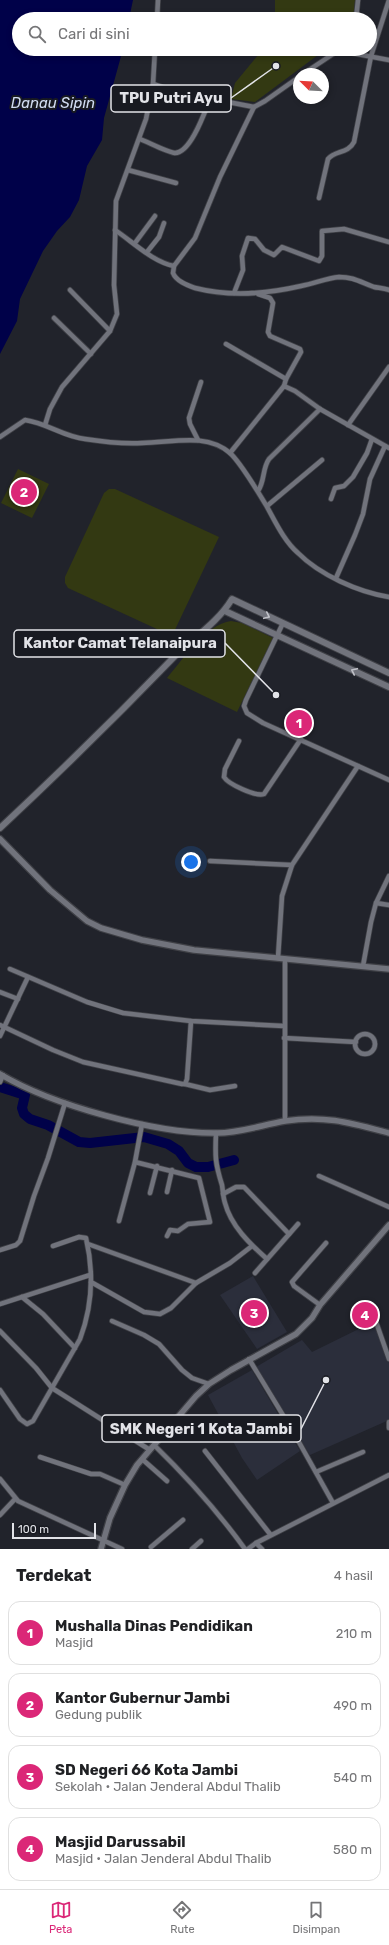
<!DOCTYPE html>
<html lang="id">
<head>
<meta charset="utf-8">
<style>
	body { margin:0; font-family:Rubik,sans-serif; background:#f6f6f6; color:#202124 }
	.compass { position:absolute; left:293px; top:68px; width:36px; height:36px; border-radius:50%; background:#fff; box-shadow:0 2px 6px #0003; rotate:294deg }
	.scale { position:absolute; left:12px; bottom:10px; width:84px; box-sizing:border-box; padding-left:4px; border:2px solid #e2e3e8; border-top:0; font-size:11px; line-height:14px; white-space:nowrap; color:#e2e3e8; -webkit-text-stroke:3px #181a21; paint-order:stroke }
	.you { position:absolute; left:191px; top:862px; width:14px; height:14px; margin:-10px; border:3px solid #fff; border-radius:50%; background:#1a73e8; box-shadow:0 0 0 6px #1a73e833 }
	.badge { display:grid; place-items:center; width:26px; height:26px; border-radius:50%; background:#db2777; color:#fff; font-size:13px; font-weight:700 }
	.pin { position:absolute; translate:-50% -50%; border:2px solid #fff; box-shadow:0 1px 4px #0006 }
	.list { margin:0; padding:0; list-style:none }
	h2 { display:flex; justify-content:space-between; align-items:center; height:52px; margin:0; padding:0 16px; font-size:17px }
	h2 small { font-size:13px; font-weight:400; color:#757577 }
	.list li { display:grid; grid-template-columns:26px 1fr auto; gap:12px; align-items:center; box-sizing:border-box; height:64px; margin:0 8px 8px; padding:0 8px; border:1px solid #e0e0e0; border-radius:12px }
	.list b { display:block; font-size:15px; white-space:nowrap }
	.list p { margin:0; font-size:13px; white-space:nowrap; color:#757577 }
	.list em { font-size:13px; font-style:normal; color:#757577 }
	.icon { flex:none; width:22px; height:22px; fill:none; stroke:currentColor; stroke-width:2; stroke-linecap:round; stroke-linejoin:round }
	.map { position:relative; flex:none; width:389px; height:1549px; overflow:hidden }
	.search { position:absolute; background:#fff; box-shadow:0 2px 6px #0003; left:12px; right:12px; top:12px; height:44px; display:flex; align-items:center; gap:10px; box-sizing:border-box; padding:0 14px; border-radius:22px; color:#757577; font-size:15px }
	.sheet { height:340px; background:#fff }
	nav { display:flex; justify-content:space-around; align-items:center; box-sizing:border-box; height:56px; border-top:1px solid #e0e0e0; background:#fff; font-size:11px; color:#757577 }
	nav a { display:grid; justify-items:center; gap:2px }
	nav .on { color:#db2777 }
	.map>svg:first-child { display:block }
	.built { fill:#2b2e3b }
	.green { fill:#333912 }
	.water { fill:#000149 }
	.lines { fill:none; stroke-linecap:round; stroke-linejoin:round }
	.river { stroke:#000149; stroke-width:10 }
	.minor-casing { stroke:#3f4046; stroke-width:6 }
	.tertiary-casing { stroke:#3f4046; stroke-width:8 }
	.secondary-casing { stroke:#3f4046; stroke-width:8 }
	.minor { stroke:#71737c; stroke-width:4.5 }
	.tertiary { stroke:#71737c; stroke-width:5.5 }
	.secondary { stroke:#71737c; stroke-width:6 }
	.oneway { stroke:#c0c1c8 }
	.labels { text-anchor:middle; stroke-width:4; stroke-linejoin:round; paint-order:stroke }
	.water-label { font-size:15px; font-style:italic; fill:#d1dcf1; stroke:#181a21 }
	.leader { fill:none; stroke:#e2e3e8; stroke-width:1.5 }
	.callout-dot { fill:#e2e3e8; stroke:#181a21; stroke-width:1.5 }
	.callout { fill:#181a21; stroke:#e2e3e8; stroke-width:1.5 }
	.callout-label { font-size:15px; text-anchor:middle; font-weight:bold; fill:#e2e3e8 }
</style>
</head>
<body>
<div class="map">
<svg width="389" height="1549" viewBox="0 0 389 1549">
	<rect width="100%" height="100%" fill="#21232b"/>
	<g class="built">
		<polygon points="253,1276 287,1332 257,1349 220,1295"/>
		<polygon points="373,1322 389,1357 389,1420 310,1455 256,1367 302,1340 312,1352"/>
		<polygon points="252,1370 300,1451 257,1480 242,1458 208,1395"/>
	</g>
	<g class="green">
		<polygon points="275,0 355,0 353,19 275,19"/>
		<polygon points="263,49 326,49 255,102 231,99 235,83"/>
		<polygon points="18,469 49,484 32,518 1,503"/>
		<polygon points="109,489 115,489 219,537 172,636 68,588 65,583 65,577 104,493"/>
		<path d="M 231,621 L 242,623 L 273,638 L 237,712 L 167,678 C 184,658 205,625 231,621 Z"/>
	</g>
	<polygon class="water" points="0,0 133,0 129,19 19,19 19,49 123,49 104,118 102,140 87,166 79,200 70,217 57,231 43,251 20,299 17,321 0,354"/>
	<g class="lines">
		<polyline class="river" points="0,1087 25,1095 22,1108 24,1114 30,1119 48,1125 79,1142 90,1143 144,1137 168,1144 179,1151 188,1163 196,1167 208,1167 234,1160"/>
		<g class="minor-casing">
			<g id="minor">
				<polyline points="157,19 158,0"/>
				<polyline points="356,19 358,0"/>
				<polyline points="303,74 336,52 341,51 389,60"/>
				<polyline points="153,84 181,93 254,107 265,101 299,77"/>
				<path d="M 140,139 C 148,142 167,152 175,153 C 191,153 205,111 210,99"/>
				<polyline points="128,170 176,183"/>
				<path d="M 319,198 L 328,159 C 335,150 348,154 354,142 L 371,56 L 389,0"/>
				<path d="M 115,230 C 133,242 153,262 174,266 L 195,238 L 220,177 L 254,107"/>
				<polyline points="135,243 155,216"/>
				<polyline points="147,252 159,237 164,223"/>
				<path d="M 174,266 L 173,273 C 176,281 187,285 195,288 C 230,297 266,294 301,286 C 314,284 326,278 339,277 C 354,277 360,282 374,287 C 379,288 384,288 389,290"/>
				<polyline points="70,290 110,331"/>
				<polyline points="234,293 243,270 242,256 248,238 255,239 264,250 274,255 282,247 319,261 322,256 322,231 344,229 389,242"/>
				<polyline points="258,294 270,298 273,303 268,332 270,336 300,349 301,352 286,379 284,386"/>
				<polyline points="54,318 91,354"/>
				<polyline points="226,344 286,379"/>
				<polyline points="45,425 50,409 62,387 110,331 117,314 114,285 116,201 146,119 153,84 155,49"/>
				<polyline points="348,425 389,367"/>
				<path d="M 0,437 L 25,420 C 47,423 64,437 85,439 C 104,442 123,444 142,443 C 171,443 206,432 230,453 C 241,463 258,492 266,505 C 275,521 284,541 298,553 C 320,575 358,592 389,597"/>
				<polyline points="198,440 190,424 189,418 201,382"/>
				<polyline points="230,453 284,386 295,391 320,409 389,448"/>
				<path d="M 258,491 C 265,481 262,469 269,459 L 320,409"/>
				<polyline points="331,499 335,488 344,486 353,477 367,453 372,439"/>
				<polyline points="267,506 322,460"/>
				<polyline points="336,578 355,535 363,514 370,479 385,446"/>
				<polyline points="283,623 246,700 244,706 247,713 263,723 389,780"/>
				<path d="M 239,741 L 225,769 L 224,777 C 228,784 256,797 264,794 L 301,739"/>
				<polyline points="210,861 292,865"/>
				<polyline points="376,903 389,905"/>
				<polyline points="278,958 282,896 292,865 358,766"/>
				<polyline points="363,966 371,922 376,903 389,876"/>
				<polyline points="10,969 87,1002 123,1013 191,1021 284,1026"/>
				<polyline points="0,992 18,999"/>
				<polyline points="0,1025 53,1050 83,1062 182,1084 185,1084 187,1079 191,1021"/>
				<circle cx="365" cy="1044" r="10"/>
				<polyline points="0,1036 28,977"/>
				<polyline points="284,1038 356,1042"/>
				<polyline points="0,1082 3,1075"/>
				<polyline points="185,1084 210,1090 235,1086"/>
				<polyline points="285,1121 285,959"/>
				<path d="M 216,1133 C 215,1156 215,1163 222,1185 C 223,1191 223,1197 225,1203 C 231,1226 250,1244 267,1259"/>
				<polyline points="135,1162 199,1178 210,1222 188,1224 178,1231 170,1230 167,1236"/>
				<polyline points="319,1176 389,1207"/>
				<polyline points="167,1192 172,1170"/>
				<polyline points="150,1193 157,1166"/>
				<polyline points="223,1194 236,1187 244,1187 289,1234"/>
				<polyline points="119,1221 135,1162 142,1124"/>
				<polyline points="88,1244 196,1283"/>
				<polyline points="0,1250 16,1245 20,1241 34,1196 48,1158 65,1103"/>
				<polyline points="255,1273 298,1224"/>
				<polyline points="91,1282 144,1312 160,1314 171,1308 196,1283 230,1263 252,1246"/>
				<polyline points="22,1297 43,1314 75,1348"/>
				<polyline points="0,1304 90,1275"/>
				<polyline points="367,1304 376,1311 375,1319 389,1359"/>
				<polyline points="320,1305 294,1286 292,1282 326,1243"/>
				<polyline points="112,1321 144,1335 159,1344 182,1370 192,1378 209,1384"/>
				<polyline points="0,1331 36,1368 52,1388 150,1450"/>
				<polyline points="249,1359 295,1435 333,1503"/>
				<path d="M 0,1390 L 20,1419 L 27,1424 L 33,1421 L 80,1339 C 92,1307 94,1272 86,1238 L 79,1237 L 53,1246"/>
				<polyline points="389,1422 389,1428"/>
				<path d="M 154,1445 C 189,1479 216,1509 245,1549"/>
				<polyline points="205,1451 270,1534"/>
				<polyline points="40,1457 91,1474 100,1474 125,1485"/>
				<polyline points="142,1459 167,1481"/>
				<polyline points="316,1472 363,1452"/>
				<polyline points="0,1479 18,1501 122,1549"/>
				<polyline points="0,1515 15,1499"/>
				<polyline points="151,1547 183,1520"/>
				<polyline points="192,1549 201,1541"/>
				<polyline points="248,1549 256,1543"/>
				<polyline points="262,1549 256,1543 389,1475"/>
			</g>
		</g>
		<g class="tertiary-casing">
			<g id="tertiary">
				<polyline points="0,839 50,890 87,921 101,928 142,940 194,950 389,969"/>
				<path d="M 0,1074 C 52,1105 156,1134 217,1133 C 240,1133 262,1125 285,1121 C 325,1115 351,1123 389,1133"/>
				<polyline points="101,1549 110,1518 125,1485 137,1465 196,1396 209,1384 231,1370 296,1334 312,1318 320,1305 389,1225"/>
			</g>
		</g>
		<g class="secondary-casing">
			<g id="secondary">
				<polyline points="225,611 389,687"/>
				<path d="M 0,828 C 60,772 119,714 176,655 C 195,637 218,622 232,599 L 389,673"/>
			</g>
		</g>
		<use href="#minor" class="minor"/>
		<use href="#tertiary" class="tertiary"/>
		<use href="#secondary" class="secondary"/>
	</g>
	<defs><path id="oneway-chevron" d="M-2-3.5L2.5 0L-2 3.5" fill="none" stroke-width="1.6" stroke-linecap="round" stroke-linejoin="round"/></defs>
	<g class="oneway">
		<use href="#oneway-chevron" transform="translate(267 616) rotate(25)"/>
		<use href="#oneway-chevron" transform="translate(354 671) rotate(-155)"/>
	</g>
	<g class="labels">
		<g class="water-label">
			<text x="53" y="108">Danau Sipin</text>
		</g>
	</g>
	<path class="leader" d="M276 66L231 98M276 695L225 643M326 1380L301 1429"/>
	<g class="callout-dot">
		<circle cx="276" cy="66" r="4"/>
		<circle cx="276" cy="695" r="4"/>
		<circle cx="326" cy="1380" r="4"/>
	</g>
	<g class="callout">
		<rect x="111" y="85" width="120" height="27" rx="4"/>
		<rect x="14" y="630" width="211" height="27" rx="4"/>
		<rect x="102" y="1415" width="199" height="27" rx="4"/>
	</g>
	<g class="callout-label">
		<text x="171" y="103">TPU Putri Ayu</text>
		<text x="120" y="648">Kantor Camat Telanaipura</text>
		<text x="201" y="1434">SMK Negeri 1 Kota Jambi</text>
	</g>
</svg>
<svg class="compass" viewBox="-18 -18 36 36"><path d="M0-13l5 13h-10z" fill="#e53935"/><path d="M0 13l5-13h-10z" fill="#757577"/></svg>
<div class="scale">100 m</div>
<div class="you"></div>
<div class="pin badge" style="left:299px;top:723px">1</div>
<div class="pin badge" style="left:24px;top:492px">2</div>
<div class="pin badge" style="left:254px;top:1313px">3</div>
<div class="pin badge" style="left:365px;top:1315px">4</div>
<div class="search"><svg class="icon" aria-label="search" viewBox="0 0 24 24"><circle cx="10" cy="10" r="6"/><path d="M15 15l6 6"/></svg>Cari di sini</div>
</div>
<section class="sheet">
<h2>Terdekat<small>4 hasil</small></h2>
<ul class="list">
<li><span class="badge">1</span><div><b>Mushalla Dinas Pendidikan</b><p>Masjid</p></div><em>210 m</em></li>
<li><span class="badge">2</span><div><b>Kantor Gubernur Jambi</b><p>Gedung publik</p></div><em>490 m</em></li>
<li><span class="badge">3</span><div><b>SD Negeri 66 Kota Jambi</b><p>Sekolah · Jalan Jenderal Abdul Thalib</p></div><em>540 m</em></li>
<li><span class="badge">4</span><div><b>Masjid Darussabil</b><p>Masjid · Jalan Jenderal Abdul Thalib</p></div><em>580 m</em></li>
</ul>
</section>
<nav>
<a class="on"><svg class="icon" aria-label="map" viewBox="0 0 24 24"><path d="M3 6l6-2 6 2 6-2v14l-6 2-6-2-6 2zM9 4v14M15 6v14"/></svg>Peta</a>
<a><svg class="icon" aria-label="directions" viewBox="0 0 24 24"><path d="M12 3l9 9-9 9-9-9zM9 14v-3h6M13 9l2 2-2 2"/></svg>Rute</a>
<a><svg class="icon" aria-label="saved" viewBox="0 0 24 24"><path d="M7 4h10v16l-5-4-5 4z"/></svg>Disimpan</a>
</nav>
</body>
</html>
